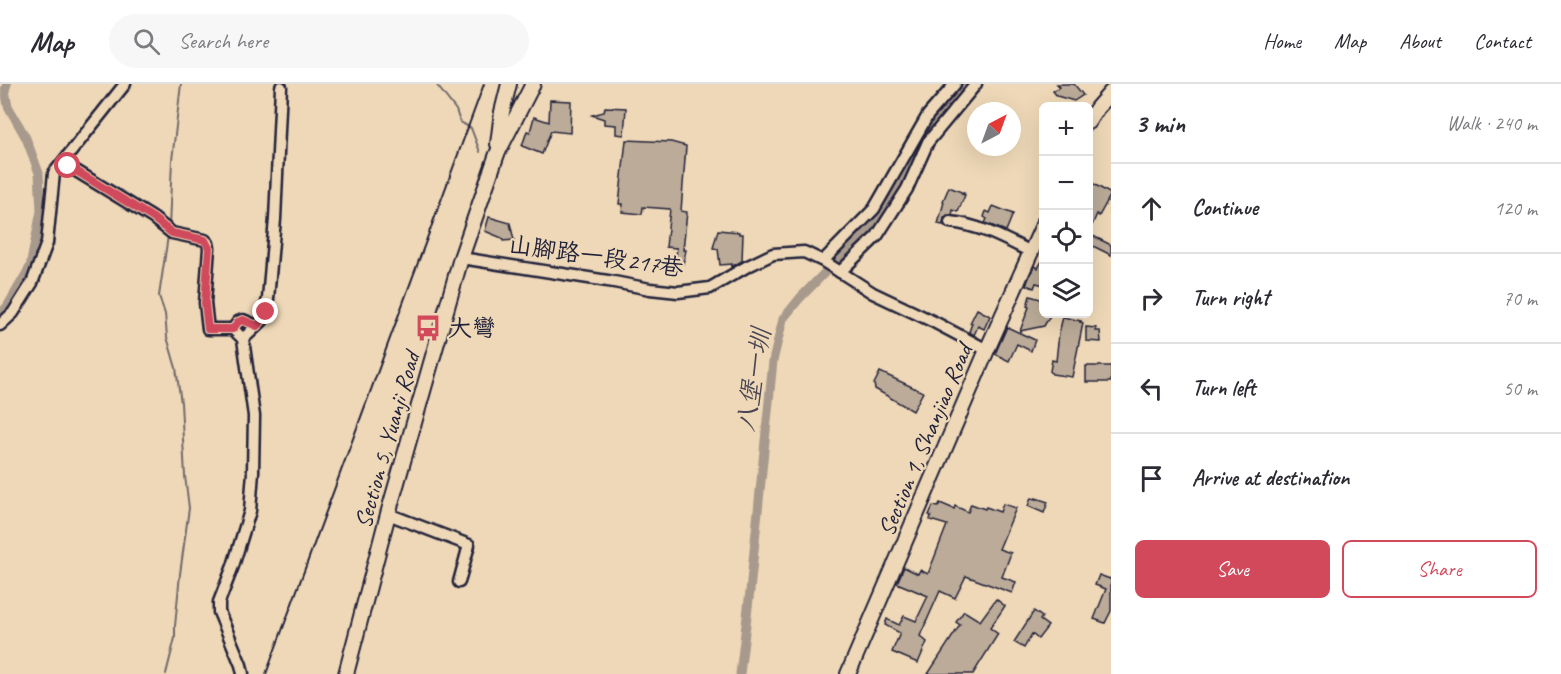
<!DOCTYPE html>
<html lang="en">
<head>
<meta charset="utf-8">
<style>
	body { margin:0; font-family:Caveat,"LXGW WenKai TC",sans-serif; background:#f7f7f7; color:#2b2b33 }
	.controls { position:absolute; right:18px; top:18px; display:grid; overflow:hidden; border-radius:9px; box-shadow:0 6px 24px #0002 }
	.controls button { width:54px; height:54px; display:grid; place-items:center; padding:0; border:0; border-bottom:2px solid #e1e1e2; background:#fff; color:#2b2b33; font:30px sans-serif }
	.compass { position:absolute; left:967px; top:18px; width:54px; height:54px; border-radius:50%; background:#fff; box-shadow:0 6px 24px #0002; rotate:41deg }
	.stop { position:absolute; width:18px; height:18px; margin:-14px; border:4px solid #d1495b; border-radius:50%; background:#fff }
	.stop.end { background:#d1495b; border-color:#fff; box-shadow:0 2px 6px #0008 }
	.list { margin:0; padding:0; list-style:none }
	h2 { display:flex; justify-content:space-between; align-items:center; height:78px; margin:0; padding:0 24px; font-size:26px }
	h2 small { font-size:20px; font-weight:400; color:#7c7c81 }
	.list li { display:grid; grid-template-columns:39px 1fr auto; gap:18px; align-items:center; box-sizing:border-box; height:90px; padding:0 24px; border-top:2px solid #e1e1e2 }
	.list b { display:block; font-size:22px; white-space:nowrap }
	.list em { font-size:20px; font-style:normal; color:#7c7c81 }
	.actions { display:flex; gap:12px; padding:18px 24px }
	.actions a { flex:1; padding:14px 0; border:2px solid #d1495b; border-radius:9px; text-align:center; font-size:21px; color:#d1495b }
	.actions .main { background:#d1495b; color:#fff }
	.icon { flex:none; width:33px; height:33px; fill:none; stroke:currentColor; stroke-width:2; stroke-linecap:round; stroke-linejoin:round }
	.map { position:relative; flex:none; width:1111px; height:590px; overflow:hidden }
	header { display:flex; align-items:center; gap:36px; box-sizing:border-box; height:84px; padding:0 30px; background:#fff; border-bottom:2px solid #e1e1e2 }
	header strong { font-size:28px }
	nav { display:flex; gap:33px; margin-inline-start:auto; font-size:21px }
	.search { width:420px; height:54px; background:#f7f7f7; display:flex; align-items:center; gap:15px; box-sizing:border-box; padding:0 21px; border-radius:33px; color:#7c7c81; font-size:22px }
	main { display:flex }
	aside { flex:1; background:#fff }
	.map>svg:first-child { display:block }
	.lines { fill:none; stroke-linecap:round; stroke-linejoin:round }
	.stream { stroke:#72696c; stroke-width:2 }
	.canal { stroke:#a8998d; stroke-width:9 }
	.building { fill:#bbab98; stroke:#22223b; stroke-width:1.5 }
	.minor-casing { stroke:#22223b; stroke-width:15 }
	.major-casing { stroke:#22223b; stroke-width:18 }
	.minor { stroke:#eed8b7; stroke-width:10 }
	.major { stroke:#eed8b7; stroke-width:14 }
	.rail { stroke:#22223b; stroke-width:2 }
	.route { stroke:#d1495b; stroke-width:8 }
	.labels { text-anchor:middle; stroke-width:4.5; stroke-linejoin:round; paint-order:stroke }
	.street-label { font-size:24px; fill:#22223b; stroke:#eed8b7 }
	.poi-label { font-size:24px; fill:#22223b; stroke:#eed8b7; text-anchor:start }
	.water-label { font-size:26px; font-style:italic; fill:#4a4654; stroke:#eed8b7 }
</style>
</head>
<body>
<header>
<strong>Map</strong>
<div class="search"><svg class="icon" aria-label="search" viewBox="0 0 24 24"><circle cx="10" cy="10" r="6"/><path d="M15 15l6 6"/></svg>Search here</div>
<nav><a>Home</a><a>Map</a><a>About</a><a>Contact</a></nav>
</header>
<main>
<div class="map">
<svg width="1111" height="590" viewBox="0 0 1111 590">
	<rect width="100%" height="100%" fill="#eed8b7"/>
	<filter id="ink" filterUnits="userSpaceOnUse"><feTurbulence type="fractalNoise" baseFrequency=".0167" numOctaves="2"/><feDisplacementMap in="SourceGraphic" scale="12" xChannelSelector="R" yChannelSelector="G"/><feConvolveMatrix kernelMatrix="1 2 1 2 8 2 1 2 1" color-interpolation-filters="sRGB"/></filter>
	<g filter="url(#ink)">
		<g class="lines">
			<g class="stream">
				<polyline points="436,0 456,26 460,38 471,44 480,68"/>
				<polyline points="169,143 172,76 181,0"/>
				<polyline points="166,590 175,554 175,542 180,490 189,424 185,392 181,319 176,284 167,253 165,230 159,212 168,152"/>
			</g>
			<g class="canal">
				<polyline points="0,231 8,221 30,183 41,127 39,89 26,54 8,22 5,6 7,0"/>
				<polyline points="740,590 750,507 773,277 783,235 800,214 881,131 926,49 966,0"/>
			</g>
		</g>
		<g class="building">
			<polygon points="1057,0 1074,0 1083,11 1074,17 1057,12 1053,7 1060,3"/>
			<polygon points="550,16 571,17 570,49 551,47 542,70 522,62 527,47 530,48 534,33 549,38"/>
			<polygon points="605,23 626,24 624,51 616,50 616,41 604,40 604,35 592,31 604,28"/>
			<polygon points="626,56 671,58 686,62 681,127 687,128 683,166 686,166 683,180 675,179 677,164 666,163 670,125 643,123 642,130 622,128 623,120 619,120"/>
			<polygon points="1092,99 1111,110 1099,132 1097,130 1089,148 1089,104"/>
			<polygon points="949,103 964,109 962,110 965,111 958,128 953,126 952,131 947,131 944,134 943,141 938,140 944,118 943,117"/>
			<polygon points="993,122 1013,130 1006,147 985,139 987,135 984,133 986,127 990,129"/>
			<polygon points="489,133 510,139 514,156 503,157 502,154 485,147"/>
			<polygon points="718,146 739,148 739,150 743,150 742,177 731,183 732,180 720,181 718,165 713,164"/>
			<polygon points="1089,150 1111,161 1111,171 1089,160"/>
			<polygon points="1044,174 1044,201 1036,199 1034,204 1026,201 1034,182 1038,184"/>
			<polygon points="1030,212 1044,216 1044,230 1051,230 1044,242 1020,247 1029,223 1027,222"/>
			<polygon points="977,225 990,232 984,245 978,242 974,251 969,248 972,239 970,239"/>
			<polygon points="1063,233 1081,237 1080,238 1083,239 1072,293 1052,290 1050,287 1052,276 1056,277 1059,249"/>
			<polygon points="1007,243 1035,256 1031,267 1017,260 1009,277 995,270"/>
			<polygon points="1086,243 1096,244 1096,247 1100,247 1101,258 1086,257"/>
			<rect x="1086" y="282" width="25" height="16"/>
			<polygon points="880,288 923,308 913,327 875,305 874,300"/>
			<polygon points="1031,414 1036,415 1036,414 1048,418 1044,429 1028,422"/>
			<polygon points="940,419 954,425 955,422 968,428 971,420 985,425 986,423 1000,428 1003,420 1016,424 999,465 1011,469 1002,493 1016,498 1012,509 966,492 955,514 940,507 920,552 927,558 918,579 892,568 900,549 885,541 887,535 899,541 904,532 916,537 928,512 897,499 904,483 918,490 920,486 928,490 947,441 930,436 931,432 929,431 933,422 938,423"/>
			<polygon points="1099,491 1110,495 1111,493 1111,527 1105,539 1094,535 1106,505 1095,501"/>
			<polygon points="996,515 1005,522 990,544 998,550 973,590 928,590 960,541 956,538 964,527 980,537"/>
			<polygon points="1034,527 1042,533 1040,536 1048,542 1038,555 1032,550 1024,564 1014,558"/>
		</g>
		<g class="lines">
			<g class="minor-casing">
				<g id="minor">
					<polyline points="61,81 68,82 153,134 172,149 205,156 208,159 209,164 205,219 208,245 233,245 243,255 254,332 253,388 250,427 233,482 219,518 219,528 241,581 243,590"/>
					<path d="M 950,138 C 980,141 1005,155 1031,168"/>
					<polyline points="461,174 614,198 650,205 678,208 710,204 746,183 773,170 804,168 823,177 873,209 934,238 987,266"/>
					<polyline points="823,177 874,125 928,31 955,0"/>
					<polyline points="840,188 877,152 907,105 928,58 976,0"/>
					<polyline points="0,241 13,229 32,199 47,159 54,89 125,0"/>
					<polyline points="233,245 238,238 243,236 257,242"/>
					<polyline points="243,255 262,237 268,215 275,135 281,3"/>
					<polyline points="388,430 469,461 459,498"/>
				</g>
			</g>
			<g class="major-casing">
				<g id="major">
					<polyline points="1088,38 1097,24 1111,8"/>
					<polyline points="498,60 502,28 509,0"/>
					<polyline points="346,590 388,430 461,174 497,70 533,0"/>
					<polyline points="848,590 987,266 1044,139"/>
				</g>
			</g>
			<use href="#minor" class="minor"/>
			<use href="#major" class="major"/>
			<polyline class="rail" points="266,590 484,0"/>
		</g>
	</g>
	<g class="lines" filter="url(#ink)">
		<polyline class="route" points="68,82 153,134 172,149 205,156 209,164 205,219 208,245 233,245 238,238 243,236 257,242 262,237 266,228"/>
	</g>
	<defs>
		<g id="bus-bare" transform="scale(2.07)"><path d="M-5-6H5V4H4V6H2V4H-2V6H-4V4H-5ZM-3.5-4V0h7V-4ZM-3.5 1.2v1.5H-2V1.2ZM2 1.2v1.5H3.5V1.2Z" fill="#d1495b" stroke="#eed8b7" stroke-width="2.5" paint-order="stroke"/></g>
	</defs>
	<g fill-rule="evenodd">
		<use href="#bus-bare" x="428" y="244"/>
	</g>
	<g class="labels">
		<g class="street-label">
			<text transform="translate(596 172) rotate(8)" y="8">山腳路一段217巷</text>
			<text transform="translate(387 356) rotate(-74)" y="8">Section 5, Yuanji Road</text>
			<text transform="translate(925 356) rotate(-67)" y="8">Section 1, Shanjiao Road</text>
		</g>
		<g class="poi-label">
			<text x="448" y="252">大彎</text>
		</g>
		<g class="water-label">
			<text transform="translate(753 296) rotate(-81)" y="9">八堡一圳</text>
		</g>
	</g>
</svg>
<div class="controls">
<button>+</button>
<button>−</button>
<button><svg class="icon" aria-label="locate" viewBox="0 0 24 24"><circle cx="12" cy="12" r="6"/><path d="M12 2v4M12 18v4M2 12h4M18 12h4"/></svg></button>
<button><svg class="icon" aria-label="layers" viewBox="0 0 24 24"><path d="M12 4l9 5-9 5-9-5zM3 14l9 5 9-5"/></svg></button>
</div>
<svg class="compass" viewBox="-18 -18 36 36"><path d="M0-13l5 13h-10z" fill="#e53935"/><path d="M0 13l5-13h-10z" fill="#7c7c81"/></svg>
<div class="stop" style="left:68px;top:82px"></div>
<div class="stop end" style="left:266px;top:228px"></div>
</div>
<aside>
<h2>3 min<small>Walk · 240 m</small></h2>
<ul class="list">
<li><svg class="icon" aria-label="ahead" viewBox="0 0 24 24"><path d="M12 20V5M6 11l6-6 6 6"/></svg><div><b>Continue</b></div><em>120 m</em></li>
<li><svg class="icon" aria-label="right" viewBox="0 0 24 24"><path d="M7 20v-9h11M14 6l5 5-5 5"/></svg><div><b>Turn right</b></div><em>70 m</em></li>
<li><svg class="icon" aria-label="left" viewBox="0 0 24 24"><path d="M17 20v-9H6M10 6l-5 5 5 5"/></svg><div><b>Turn left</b></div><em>50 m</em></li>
<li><svg class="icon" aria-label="arrive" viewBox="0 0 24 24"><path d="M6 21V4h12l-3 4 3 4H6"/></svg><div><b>Arrive at destination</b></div></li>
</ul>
<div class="actions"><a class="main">Save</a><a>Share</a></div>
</aside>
</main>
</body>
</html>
